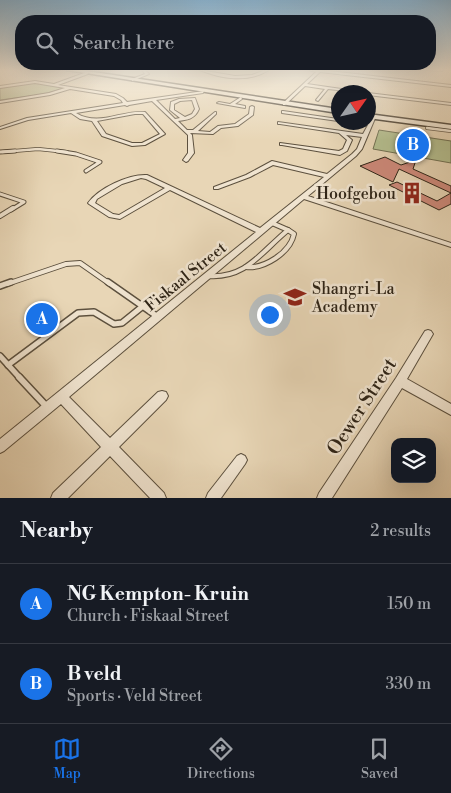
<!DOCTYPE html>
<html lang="en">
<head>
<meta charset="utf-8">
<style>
	body { margin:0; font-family:"Libre Bodoni",serif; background:#242831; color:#f1f3f6 }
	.controls { position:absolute; right:15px; bottom:15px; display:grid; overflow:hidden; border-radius:10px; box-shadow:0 5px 20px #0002 }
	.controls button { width:45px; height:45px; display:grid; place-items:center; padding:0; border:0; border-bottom:1px solid #363941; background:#171b24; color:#f1f3f6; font:25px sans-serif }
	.compass { position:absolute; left:331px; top:85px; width:45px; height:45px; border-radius:50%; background:#171b24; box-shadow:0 5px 20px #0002; rotate:56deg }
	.you { position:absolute; left:269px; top:314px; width:18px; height:18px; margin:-12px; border:4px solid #fff; border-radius:50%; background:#1a73e8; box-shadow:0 0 0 8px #1a73e833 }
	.badge { display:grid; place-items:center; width:32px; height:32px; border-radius:50%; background:#1a73e8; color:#fff; font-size:16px; font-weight:700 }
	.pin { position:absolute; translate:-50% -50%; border:2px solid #fff; box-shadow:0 1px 5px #0006 }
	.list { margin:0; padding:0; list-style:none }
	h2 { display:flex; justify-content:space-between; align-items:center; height:65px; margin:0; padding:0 20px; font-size:21px }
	h2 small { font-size:16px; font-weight:400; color:#9ea1a6 }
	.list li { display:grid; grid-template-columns:32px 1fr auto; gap:15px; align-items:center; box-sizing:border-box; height:80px; padding:0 20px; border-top:1px solid #363941 }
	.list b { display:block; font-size:19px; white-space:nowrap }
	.list p { margin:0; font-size:16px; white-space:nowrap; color:#9ea1a6 }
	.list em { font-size:16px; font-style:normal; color:#9ea1a6 }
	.icon { flex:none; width:28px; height:28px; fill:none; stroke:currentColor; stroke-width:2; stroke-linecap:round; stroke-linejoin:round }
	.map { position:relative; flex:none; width:451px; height:498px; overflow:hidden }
	.search { position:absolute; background:#171b24; box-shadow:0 5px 20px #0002; left:15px; right:15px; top:15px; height:55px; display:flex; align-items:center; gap:12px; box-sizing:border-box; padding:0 18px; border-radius:20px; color:#9ea1a6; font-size:19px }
	.sheet { height:225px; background:#171b24 }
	nav { display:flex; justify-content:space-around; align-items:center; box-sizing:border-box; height:70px; border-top:1px solid #363941; background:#171b24; font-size:14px; color:#9ea1a6 }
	nav a { display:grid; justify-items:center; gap:2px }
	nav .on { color:#1a73e8 }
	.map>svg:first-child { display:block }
	.green { fill:#b4be8f; stroke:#707052 }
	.building { fill:#ce897a; stroke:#2d2316 }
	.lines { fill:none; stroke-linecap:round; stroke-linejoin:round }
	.lane-far4-casing { stroke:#5c503e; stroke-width:4 }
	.lane-far3-casing { stroke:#5c503e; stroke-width:5 }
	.lane-far2-casing { stroke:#5c503e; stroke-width:6 }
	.lane-far1-casing { stroke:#5c503e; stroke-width:8 }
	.lane-casing { stroke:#5c503e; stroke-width:9 }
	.street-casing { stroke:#5c503e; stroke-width:2 }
	.secondary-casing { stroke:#2d2316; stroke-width:3 }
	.lane-far4 { stroke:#f0e4d0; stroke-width:2.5 }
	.lane-far3 { stroke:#f0e4d0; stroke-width:3 }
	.lane-far2 { stroke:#f0e4d0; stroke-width:4 }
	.lane-far1 { stroke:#f0e4d0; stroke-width:5 }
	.lane { stroke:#f0e4d0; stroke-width:6 }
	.street { fill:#f0e4d0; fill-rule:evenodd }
	.secondary { fill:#f0e4d0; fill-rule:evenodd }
	.labels { text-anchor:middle; stroke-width:5; stroke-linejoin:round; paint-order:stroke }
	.poi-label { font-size:16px; fill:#2d2316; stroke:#f0e4d0; text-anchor:end }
	.street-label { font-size:16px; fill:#2d2316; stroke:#f0e4d0 }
	.near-street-label { font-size:19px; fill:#2d2316; stroke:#f0e4d0 }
</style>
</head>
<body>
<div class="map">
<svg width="451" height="498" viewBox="0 0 451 498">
	<rect width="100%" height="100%" fill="#e8d6b6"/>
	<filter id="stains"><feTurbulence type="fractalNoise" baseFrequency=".004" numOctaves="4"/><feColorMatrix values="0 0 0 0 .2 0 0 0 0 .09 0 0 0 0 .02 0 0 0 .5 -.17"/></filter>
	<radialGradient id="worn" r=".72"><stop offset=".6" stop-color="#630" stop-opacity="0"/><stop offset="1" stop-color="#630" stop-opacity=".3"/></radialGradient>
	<g class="green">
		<polygon points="34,82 65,88 45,94 0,100 0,88"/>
		<polygon points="379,130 451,141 451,163 373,149"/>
	</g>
	<polygon class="building" points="385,157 401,165 416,160 413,169 451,186 451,204 439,210 389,185 397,182 437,201 451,193 399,169 393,182 360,166"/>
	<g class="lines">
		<g class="lane-far4-casing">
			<g id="lane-far4">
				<polyline points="427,128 451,131"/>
				<polyline points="2,152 38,149 67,152"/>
			</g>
		</g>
		<g class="lane-far3-casing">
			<g id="lane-far3">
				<polyline points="57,151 76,154 100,162 86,171"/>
				<polyline points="0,152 15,151"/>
				<polyline points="0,194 24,202 11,210"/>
			</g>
		</g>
		<g class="lane-far2-casing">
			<g id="lane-far2">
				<polyline points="0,216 13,208"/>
				<path d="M 246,267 C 264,269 290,253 294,234 L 288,230"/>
				<path d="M 208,276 C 246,279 261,252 288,230 L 272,223"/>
				<polyline points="7,284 66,264 80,263 110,284"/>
			</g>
		</g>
		<g class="lane-far1-casing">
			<g id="lane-far1">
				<polyline points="108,282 158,317"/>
				<polyline points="0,286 11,282"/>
				<polyline points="0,356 20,378"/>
				<polyline points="8,365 78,313 94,312 114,324 122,323 143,306"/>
			</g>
		</g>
		<g class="lane-casing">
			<polyline id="lane" points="19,377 46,406"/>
		</g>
		<g class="street-casing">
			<g id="street">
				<polygon points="142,70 145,70 149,74 132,81 132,79 145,74"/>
				<path d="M 200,70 L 235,76 L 252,75 L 265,70 L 269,70 C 249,83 221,79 200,70 Z"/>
				<polygon points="309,70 321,70 451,85 451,87 320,72 307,84 362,92 355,92 328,89 318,101 316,100 325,89 305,86 285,105 283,105 283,103 316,72"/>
				<polygon points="427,70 443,70 442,71"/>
				<path d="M 87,72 L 88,74 L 58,85 L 116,94 L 123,98 L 127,102 L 204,91 L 203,93 L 156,100 L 175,119 L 180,118 L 170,110 L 171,102 L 179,99 L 195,98 L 199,109 C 195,119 187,120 178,121 L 187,130 L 193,130 L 215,112 L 216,112 L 216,114 L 198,131 L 210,132 L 218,126 L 235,124 L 249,114 L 250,107 L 252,106 L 254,107 L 253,115 L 238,126 L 221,128 L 213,134 L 190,133 L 192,135 L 194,153 L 188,161 L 186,162 L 183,160 L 188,153 L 188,135 L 152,101 L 129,105 L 127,106 L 125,105 L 76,113 C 99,127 121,110 145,112 L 165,134 L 145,145 L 132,146 L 102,136 L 92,121 L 80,119 L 71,113 L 28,120 L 0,129 L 0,127 L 27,118 L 123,103 L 121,100 L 114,96 L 70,89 L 50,95 L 0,103 L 0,101 L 49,93 L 65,88 L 35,83 L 0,88 L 0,86 L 35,81 L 54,84 ZM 192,100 L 195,109 L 192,114 L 185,117 L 174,110 L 174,104 L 180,101 ZM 135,114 L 143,114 L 160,134 L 142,143 L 132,143 L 106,134 L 97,121 Z"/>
				<polygon points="368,93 451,103 451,105 368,95"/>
				<polygon points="241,97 242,99 235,104 245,106 245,108 217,103 219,102 230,104"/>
				<polygon points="283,111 338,119 338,121 282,113 282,111"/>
				<path d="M 374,115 L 376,116 L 362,149 L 356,156 L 308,196 L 451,243 L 451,247 L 304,199 L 69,397 L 110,438 L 158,392 L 162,391 L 166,392 L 168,396 L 166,400 L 119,447 L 164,493 L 166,498 L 150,498 L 110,456 L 68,498 L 51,498 L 53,493 L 101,447 L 61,404 L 4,451 L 0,453 L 0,439 L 256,232 L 170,190 L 120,219 L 109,217 L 89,204 L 88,203 C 99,188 129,174 147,175 L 260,228 L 324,177 L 273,165 L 250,177 L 218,189 L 214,189 L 214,187 L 246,175 L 272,161 L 327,174 L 352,154 L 357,149 L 362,137 L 346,135 L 352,140 L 347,151 L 340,155 L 282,145 L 280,145 L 280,143 L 339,151 L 343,149 L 347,140 L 339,133 L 280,124 L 278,124 L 278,122 L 363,134 L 368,125 L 355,122 L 369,123 L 372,116 ZM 141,178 L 146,179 L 165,188 L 119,215 L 113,214 L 95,203 L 97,199 L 122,184 Z"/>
				<polygon points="428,330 431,331 433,334 407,379 451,404 451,415 402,388 332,498 317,498 319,493 396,378 425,331"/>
				<polygon points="241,454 245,456 247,460 245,464 221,498 206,498 208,493 237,456"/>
			</g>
		</g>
		<g class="secondary-casing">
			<g id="secondary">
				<polygon points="67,70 80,70 338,109 338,113"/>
				<polygon points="368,114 451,125 451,129 368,118"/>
			</g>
		</g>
		<use href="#lane-far4" class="lane-far4"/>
		<use href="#lane-far3" class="lane-far3"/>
		<use href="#lane-far2" class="lane-far2"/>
		<use href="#lane-far1" class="lane-far1"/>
		<use href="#lane" class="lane"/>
		<use href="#street" class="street"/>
		<use href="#secondary" class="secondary"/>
	</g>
	<linearGradient id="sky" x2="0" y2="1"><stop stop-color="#89b5d4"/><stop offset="0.5" stop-color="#f5edde"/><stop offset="1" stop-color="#f5edde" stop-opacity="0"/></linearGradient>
	<rect width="451" height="140" fill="url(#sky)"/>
	<defs>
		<g id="building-bare" transform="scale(1.725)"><path d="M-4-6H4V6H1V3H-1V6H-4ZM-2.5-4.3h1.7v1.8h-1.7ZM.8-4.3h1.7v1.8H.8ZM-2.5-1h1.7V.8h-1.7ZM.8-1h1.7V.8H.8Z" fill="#8f2418" stroke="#f0e4d0" stroke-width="2.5" paint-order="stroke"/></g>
		<g id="school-bare" transform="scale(1.725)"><path d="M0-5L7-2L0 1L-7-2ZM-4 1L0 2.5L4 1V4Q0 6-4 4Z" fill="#8f2418" stroke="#f0e4d0" stroke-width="2.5" paint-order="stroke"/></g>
	</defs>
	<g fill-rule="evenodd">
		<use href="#building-bare" x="412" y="193"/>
		<use href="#school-bare" x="295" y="297"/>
	</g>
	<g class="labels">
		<g class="poi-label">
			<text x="396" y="199">Hoofgebou</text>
			<text x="312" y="294" text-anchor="start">Shangri-La<tspan x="312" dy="18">Academy</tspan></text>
		</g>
		<g class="street-label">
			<text transform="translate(185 276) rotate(-39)" y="6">Fiskaal Street</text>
		</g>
		<g class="near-street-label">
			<text transform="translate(361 406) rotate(-57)" y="7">Oewer Street</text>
		</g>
	</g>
	<rect width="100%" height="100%" filter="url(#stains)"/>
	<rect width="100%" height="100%" fill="url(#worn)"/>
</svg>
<div class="controls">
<button><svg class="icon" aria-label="layers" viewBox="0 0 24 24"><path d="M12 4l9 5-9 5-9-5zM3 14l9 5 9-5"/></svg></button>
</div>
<svg class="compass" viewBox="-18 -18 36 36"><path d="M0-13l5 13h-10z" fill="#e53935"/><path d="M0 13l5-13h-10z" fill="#9ea1a6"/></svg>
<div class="you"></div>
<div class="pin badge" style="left:42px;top:319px">A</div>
<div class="pin badge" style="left:413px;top:145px">B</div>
<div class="search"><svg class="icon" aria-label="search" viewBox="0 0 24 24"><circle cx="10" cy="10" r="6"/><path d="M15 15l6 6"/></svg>Search here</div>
</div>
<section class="sheet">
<h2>Nearby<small>2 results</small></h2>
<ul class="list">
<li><span class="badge">A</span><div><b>NG Kempton- Kruin</b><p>Church · Fiskaal Street</p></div><em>150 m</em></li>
<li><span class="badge">B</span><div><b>B veld</b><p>Sports · Veld Street</p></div><em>330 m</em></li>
</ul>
</section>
<nav>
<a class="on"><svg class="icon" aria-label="map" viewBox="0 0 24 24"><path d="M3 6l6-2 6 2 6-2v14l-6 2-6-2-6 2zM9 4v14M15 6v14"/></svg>Map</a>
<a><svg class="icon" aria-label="directions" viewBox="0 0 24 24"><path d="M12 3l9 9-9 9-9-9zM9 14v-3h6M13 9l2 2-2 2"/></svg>Directions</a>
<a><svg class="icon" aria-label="saved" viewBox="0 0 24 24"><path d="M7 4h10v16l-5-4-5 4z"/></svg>Saved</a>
</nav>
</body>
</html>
